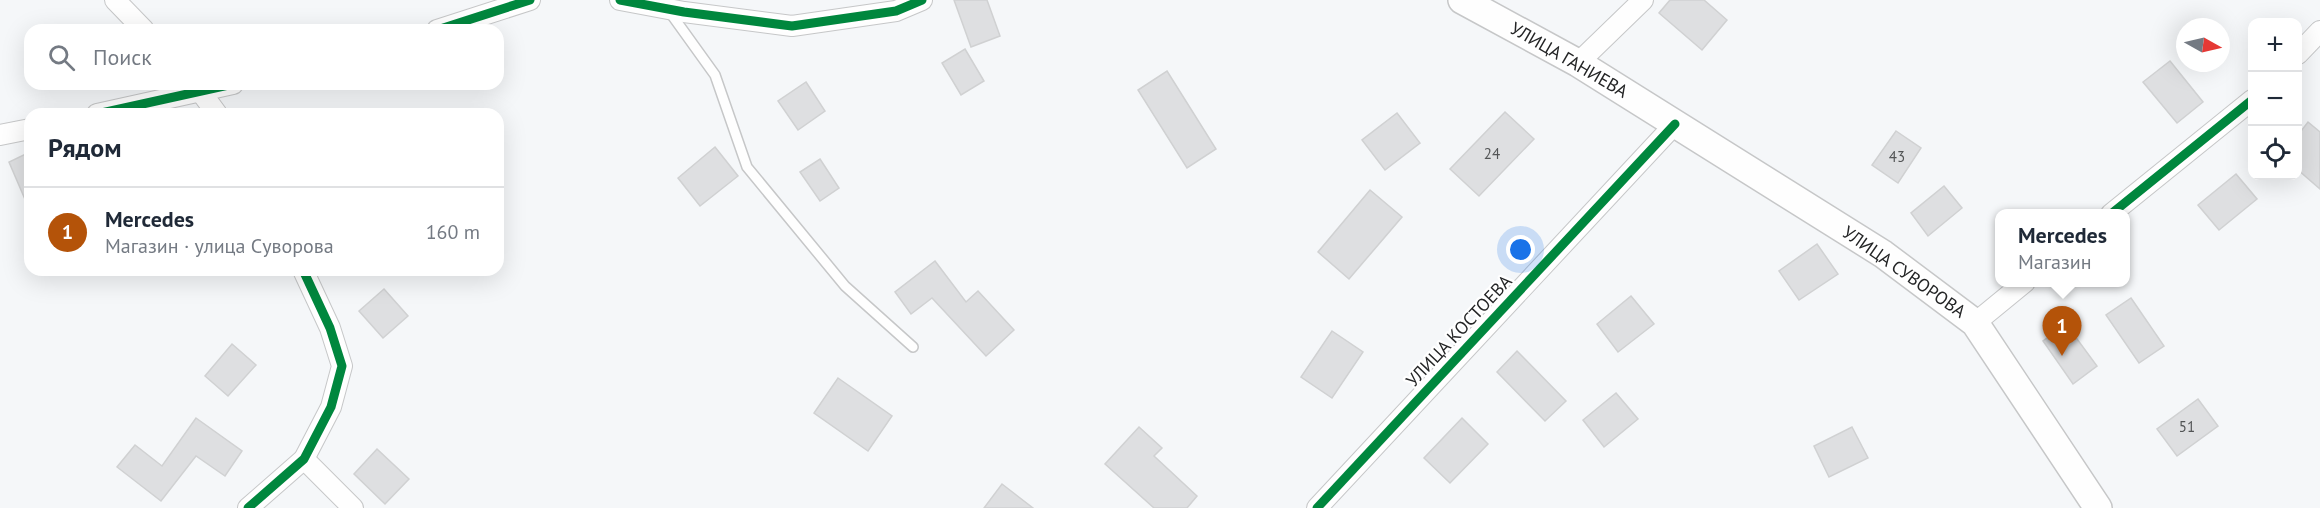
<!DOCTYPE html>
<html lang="ru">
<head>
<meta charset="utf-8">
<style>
	body { margin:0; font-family:"PT Sans",sans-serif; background:#f6f6f7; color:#1f2937 }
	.controls { position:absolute; right:18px; top:18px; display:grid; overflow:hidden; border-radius:12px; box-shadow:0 6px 24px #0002 }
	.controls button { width:54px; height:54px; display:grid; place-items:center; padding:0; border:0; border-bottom:2px solid #e0e1e3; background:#fff; color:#1f2937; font:30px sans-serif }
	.compass { position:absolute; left:2176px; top:18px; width:54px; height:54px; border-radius:50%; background:#fff; box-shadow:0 6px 24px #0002; rotate:98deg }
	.you { position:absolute; left:1521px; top:250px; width:21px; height:21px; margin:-15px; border:4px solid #fff; border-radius:50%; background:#1a73e8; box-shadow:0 0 0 9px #1a73e833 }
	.badge { display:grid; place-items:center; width:39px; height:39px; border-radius:50%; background:#b45309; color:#fff; font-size:20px; font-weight:700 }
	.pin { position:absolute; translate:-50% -50px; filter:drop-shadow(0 2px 3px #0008) }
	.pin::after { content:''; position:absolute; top:32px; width:21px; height:18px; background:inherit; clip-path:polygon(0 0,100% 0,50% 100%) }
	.popup { position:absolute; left:1995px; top:209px; width:135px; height:78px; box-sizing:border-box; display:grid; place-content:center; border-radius:12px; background:#fff; filter:drop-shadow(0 2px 4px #0005); font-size:20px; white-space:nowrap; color:#747a83 }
	.popup b { font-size:22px; color:#1f2937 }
	.popup::after { content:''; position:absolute; left:50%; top:100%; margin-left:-12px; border:12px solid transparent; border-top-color:#fff }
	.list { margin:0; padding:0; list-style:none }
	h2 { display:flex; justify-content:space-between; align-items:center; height:78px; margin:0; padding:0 24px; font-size:26px }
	h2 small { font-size:20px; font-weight:400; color:#747a83 }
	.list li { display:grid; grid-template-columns:39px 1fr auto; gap:18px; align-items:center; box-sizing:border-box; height:90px; padding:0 24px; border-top:2px solid #e0e1e3 }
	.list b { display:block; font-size:22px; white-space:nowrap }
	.list p { margin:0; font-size:20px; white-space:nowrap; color:#747a83 }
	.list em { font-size:20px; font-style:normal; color:#747a83 }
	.icon { flex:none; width:33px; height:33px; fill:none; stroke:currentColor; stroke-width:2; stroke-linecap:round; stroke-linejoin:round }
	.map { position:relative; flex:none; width:2320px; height:508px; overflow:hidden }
	.search { position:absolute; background:#fff; box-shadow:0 6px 24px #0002; left:24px; top:24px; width:480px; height:66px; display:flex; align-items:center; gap:15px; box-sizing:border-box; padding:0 21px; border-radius:18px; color:#747a83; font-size:22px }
	.panel { position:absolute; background:#fff; box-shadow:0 6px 24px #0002; left:24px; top:108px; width:480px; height:168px; border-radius:18px }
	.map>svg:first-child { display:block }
	.building { fill:#dedfe1; stroke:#d0d1d2; stroke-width:1.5 }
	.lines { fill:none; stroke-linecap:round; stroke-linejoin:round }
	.service-casing { stroke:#c6c7c8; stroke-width:12 }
	.minor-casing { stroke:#c6c7c8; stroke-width:22 }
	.secondary-casing { stroke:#c6c7c8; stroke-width:30 }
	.service { stroke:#fefefe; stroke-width:9 }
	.minor { stroke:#fefefe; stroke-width:20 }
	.secondary { stroke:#fefefe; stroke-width:27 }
	.cycleway-casing { stroke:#fff; stroke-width:13 }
	.cycleway { stroke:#00873e; stroke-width:9 }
	.labels { text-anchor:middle; stroke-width:4.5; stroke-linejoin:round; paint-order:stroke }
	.number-label { font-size:15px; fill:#525455 }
	.street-label { font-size:18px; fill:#242526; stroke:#fff }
</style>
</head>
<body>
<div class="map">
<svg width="2320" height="508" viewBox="0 0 2320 508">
	<rect width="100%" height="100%" fill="#f5f7f9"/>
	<g class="building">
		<polygon points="954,0 987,0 1000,36 971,47"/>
		<polygon points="1670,0 1704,0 1727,20 1702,50 1659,13"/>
		<polygon points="965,49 984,81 961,95 942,63"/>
		<polygon points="2170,61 2203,102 2177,123 2143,82"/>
		<polygon points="1167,71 1216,149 1187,168 1138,90"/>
		<polygon points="806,82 825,111 798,130 778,101"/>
		<polygon points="1505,112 1534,139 1479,196 1450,169"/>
		<polygon points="1397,113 1420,143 1385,170 1362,140"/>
		<polygon points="2308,122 2320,132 2320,189 2298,170 2298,135"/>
		<polygon points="1896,131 1921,148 1898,183 1872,165"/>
		<polygon points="715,147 738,176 700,206 678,178"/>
		<polygon points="30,152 30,211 9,162"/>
		<polygon points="820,159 839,188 820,201 800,172"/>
		<polygon points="2236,174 2257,199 2219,230 2198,205"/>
		<polygon points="1944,186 1962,208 1928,236 1911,213"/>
		<polygon points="1370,190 1402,217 1349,279 1318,252"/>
		<polygon points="1817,244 1838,274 1799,300 1779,271"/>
		<polygon points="935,261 966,302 978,291 1014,330 986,356 932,298 911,314 895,292"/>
		<polygon points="384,289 408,316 383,338 359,311"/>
		<polygon points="1631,296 1654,324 1618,352 1597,324"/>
		<polygon points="2131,298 2164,346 2139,363 2106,315"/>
		<polygon points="2066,324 2097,366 2073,384 2043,341"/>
		<polygon points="1332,331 1363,352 1332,398 1301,377"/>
		<polygon points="232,344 256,365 228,396 205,376"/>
		<polygon points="1517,351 1566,401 1545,421 1497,372"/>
		<polygon points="838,378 892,416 868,451 814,413"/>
		<polygon points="1616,393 1638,419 1604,447 1583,420"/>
		<polygon points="2198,399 2218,426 2177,456 2157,429"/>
		<polygon points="196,418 242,451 225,476 196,456 161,501 117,467 135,445 162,466"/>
		<polygon points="1462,418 1488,444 1450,483 1424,458"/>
		<polygon points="1139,427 1162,448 1154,456 1197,496 1187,508 1154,508 1105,464"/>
		<polygon points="1852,427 1868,458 1829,477 1814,446"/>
		<polygon points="377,449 409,479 385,504 354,474"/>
		<polygon points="1002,484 1033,508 984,508"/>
	</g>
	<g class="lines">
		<g class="service-casing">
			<polyline id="service" points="669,11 715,75 747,167 845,286 913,347"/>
		</g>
		<g class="minor-casing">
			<g id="minor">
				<polyline points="115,0 144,30"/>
				<polyline points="620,0 684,12 792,26 896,11 922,0"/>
				<polyline points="437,30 530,0"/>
				<polyline points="2298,54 2320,31"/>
				<polyline points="1578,63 1643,0"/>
				<polyline points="195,84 217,114"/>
				<polyline points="97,114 233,84"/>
				<polyline points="0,135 30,129"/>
				<polyline points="2111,214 2252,100"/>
				<polyline points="1975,323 2025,282"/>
				<polyline points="304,459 353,508"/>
				<polyline points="248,508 304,459 331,407 342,366 330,328 303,270"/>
				<polyline points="1317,508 1675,124"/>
			</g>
		</g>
		<g class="secondary-casing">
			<polyline id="secondary" points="1462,0 1578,63 1883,254 1975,323 2098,508"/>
		</g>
		<use href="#service" class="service"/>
		<use href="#minor" class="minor"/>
		<use href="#secondary" class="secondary"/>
		<g class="cycleway-casing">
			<g id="cycleway">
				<polyline points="620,0 684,12 792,26 896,11 922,0"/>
				<polyline points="437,30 530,0"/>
				<polyline points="97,114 233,84"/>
				<polyline points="2111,214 2252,100"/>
				<polyline points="248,508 304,459 331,407 342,366 330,328 303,270"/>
				<polyline points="1317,508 1675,124"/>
			</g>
		</g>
		<use href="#cycleway" class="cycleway"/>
	</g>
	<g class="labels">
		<g class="number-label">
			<text x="1492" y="159">24</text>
			<text x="1897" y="162">43</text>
			<text x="2187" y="432">51</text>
		</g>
		<g class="street-label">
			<text transform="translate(1569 60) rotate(30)" y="6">УЛИЦА ГАНИЕВА</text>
			<text transform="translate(1904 272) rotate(35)" y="6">УЛИЦА СУВОРОВА</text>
			<text transform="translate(1459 331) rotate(-47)" y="6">УЛИЦА КОСТОЕВА</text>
		</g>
	</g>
</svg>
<div class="controls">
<button>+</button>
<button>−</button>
<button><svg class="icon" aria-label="locate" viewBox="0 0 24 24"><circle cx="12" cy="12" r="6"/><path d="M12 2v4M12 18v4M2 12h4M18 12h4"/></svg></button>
</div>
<svg class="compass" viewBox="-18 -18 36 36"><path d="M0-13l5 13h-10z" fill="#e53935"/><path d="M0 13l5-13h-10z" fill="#747a83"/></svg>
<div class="you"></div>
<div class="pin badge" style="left:2062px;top:356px">1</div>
<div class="popup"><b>Mercedes</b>Магазин</div>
<div class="search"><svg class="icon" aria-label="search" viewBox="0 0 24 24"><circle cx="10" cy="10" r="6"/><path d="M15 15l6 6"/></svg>Поиск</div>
<section class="panel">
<h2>Рядом<small></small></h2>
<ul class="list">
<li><span class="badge">1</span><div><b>Mercedes</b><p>Магазин · улица Суворова</p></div><em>160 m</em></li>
</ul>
</section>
</div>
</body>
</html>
